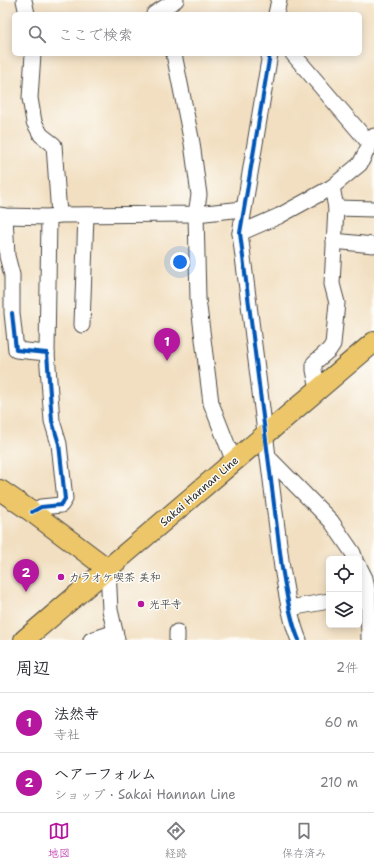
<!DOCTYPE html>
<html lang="ja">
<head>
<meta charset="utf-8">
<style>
	body { margin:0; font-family:"Shantell Sans","Klee One",sans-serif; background:#f7f7f7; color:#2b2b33 }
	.controls { position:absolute; right:12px; bottom:12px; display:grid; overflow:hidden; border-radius:6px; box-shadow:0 2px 10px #0003 }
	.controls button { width:36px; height:36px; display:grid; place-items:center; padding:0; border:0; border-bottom:1px solid #e1e1e2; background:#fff; color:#2b2b33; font:20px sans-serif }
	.you { position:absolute; left:180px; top:262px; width:14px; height:14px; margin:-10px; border:3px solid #fff; border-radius:50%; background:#1a73e8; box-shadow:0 0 0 6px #1a73e833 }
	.badge { display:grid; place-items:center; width:26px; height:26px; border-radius:50%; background:#b5179e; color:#fff; font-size:13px; font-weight:700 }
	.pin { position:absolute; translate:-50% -33px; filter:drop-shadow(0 1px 2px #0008) }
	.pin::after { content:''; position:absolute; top:21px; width:14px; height:12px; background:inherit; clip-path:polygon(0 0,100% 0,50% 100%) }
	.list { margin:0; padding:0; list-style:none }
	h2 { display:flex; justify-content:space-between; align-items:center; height:52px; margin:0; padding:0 16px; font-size:17px }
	h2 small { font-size:13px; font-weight:400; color:#7c7c81 }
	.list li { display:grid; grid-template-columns:26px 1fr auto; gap:12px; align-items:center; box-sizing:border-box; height:60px; padding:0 16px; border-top:1px solid #e1e1e2 }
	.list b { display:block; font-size:15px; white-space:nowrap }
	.list p { margin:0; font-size:13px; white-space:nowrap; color:#7c7c81 }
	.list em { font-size:13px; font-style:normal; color:#7c7c81 }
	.icon { flex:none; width:22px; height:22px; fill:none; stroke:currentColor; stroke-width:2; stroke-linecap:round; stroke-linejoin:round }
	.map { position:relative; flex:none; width:374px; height:640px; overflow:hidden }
	.search { position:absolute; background:#fff; box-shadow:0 2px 10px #0003; left:12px; right:12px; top:12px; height:44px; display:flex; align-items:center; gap:10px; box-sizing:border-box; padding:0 14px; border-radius:6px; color:#7c7c81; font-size:15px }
	.sheet { height:172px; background:#fff }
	nav { display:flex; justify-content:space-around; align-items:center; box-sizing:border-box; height:56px; border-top:1px solid #e1e1e2; background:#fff; font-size:11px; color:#7c7c81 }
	nav a { display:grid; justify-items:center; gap:2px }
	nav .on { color:#b5179e }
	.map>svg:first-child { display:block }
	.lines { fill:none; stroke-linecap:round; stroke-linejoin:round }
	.minor-casing { stroke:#494642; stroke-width:17 }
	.major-casing { stroke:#494642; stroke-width:22 }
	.minor { stroke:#fff; stroke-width:15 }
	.major { stroke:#ecc669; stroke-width:20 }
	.cycleway-casing { stroke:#fdfcf7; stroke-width:6 }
	.cycleway { stroke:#0057b8; stroke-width:4 }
	.poi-dot { fill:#b5179e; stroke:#fdfcf7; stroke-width:1.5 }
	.labels { text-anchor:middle; stroke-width:3; stroke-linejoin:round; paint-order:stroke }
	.street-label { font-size:11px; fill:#2b2b2b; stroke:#fdfcf7 }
	.poi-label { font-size:11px; fill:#2b2b2b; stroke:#fdfcf7; text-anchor:start }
</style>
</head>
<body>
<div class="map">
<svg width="374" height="640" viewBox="0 0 374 640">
	<rect width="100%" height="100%" fill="#fdfcf7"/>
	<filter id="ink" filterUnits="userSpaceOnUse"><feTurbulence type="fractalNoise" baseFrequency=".025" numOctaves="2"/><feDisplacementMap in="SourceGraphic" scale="8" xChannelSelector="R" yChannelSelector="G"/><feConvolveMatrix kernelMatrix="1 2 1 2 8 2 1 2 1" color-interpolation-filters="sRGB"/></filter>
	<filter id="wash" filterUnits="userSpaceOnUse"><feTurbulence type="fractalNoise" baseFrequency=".012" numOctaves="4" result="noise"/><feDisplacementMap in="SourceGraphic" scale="16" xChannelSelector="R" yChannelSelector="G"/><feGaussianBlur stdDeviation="0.9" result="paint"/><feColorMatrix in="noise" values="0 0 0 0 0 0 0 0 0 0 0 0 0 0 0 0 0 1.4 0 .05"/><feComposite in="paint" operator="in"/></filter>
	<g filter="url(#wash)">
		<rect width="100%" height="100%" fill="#f2dfc1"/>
	</g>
	<g filter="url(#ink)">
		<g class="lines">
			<g class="minor-casing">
				<g id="minor">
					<polyline points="24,0 27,14"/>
					<polyline points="154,14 176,0"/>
					<polyline points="276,14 279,0"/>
					<polyline points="33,54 30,98 34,122 41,135 54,145 59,215"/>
					<polyline points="174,54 192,143 199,195 196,214 198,299 211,403 234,462"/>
					<path d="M 270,54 L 240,233 L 282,568 C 286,590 290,620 299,640"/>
					<polyline points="293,54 370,144"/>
					<polyline points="336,208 374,209"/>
					<polyline points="0,215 5,216 49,217 59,215 196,214 243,209"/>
					<polyline points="5,216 7,256 12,275 12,313 16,350 47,353 52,421 59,444 65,499 61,505 41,507 32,512"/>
					<polyline points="240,233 279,216 332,187 360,164 374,136"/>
					<polyline points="334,241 373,245"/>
					<polyline points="82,325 86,215"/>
					<polyline points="47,353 49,217"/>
					<polyline points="318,390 314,370 314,363 329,350 333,344 337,303 332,284 336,208 332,187"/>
					<polyline points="268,457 331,521 353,553 355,559"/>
					<polyline points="359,566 365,578 368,594 369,640"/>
					<polyline points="108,569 110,610 117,640"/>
					<polyline points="290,608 329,601"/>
					<polyline points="177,632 177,640"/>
					<polyline points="91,640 115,632"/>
				</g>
			</g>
			<g class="major-casing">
				<g id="major">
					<polyline points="0,490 32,512 108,569"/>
					<polyline points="24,640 374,342"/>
				</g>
			</g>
			<use href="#minor" class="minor"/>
			<use href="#major" class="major"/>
			<g class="cycleway-casing">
				<g id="cycleway">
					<path d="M 270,54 L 240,233 L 282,568 C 286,590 290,620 299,640"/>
					<polyline points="12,313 16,350 47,353 52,421 59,444 65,499 61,505 41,507 32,512"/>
				</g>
			</g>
			<use href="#cycleway" class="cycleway"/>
		</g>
	</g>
	<g class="poi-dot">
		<circle cx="61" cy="577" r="4"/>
		<circle cx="141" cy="604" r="4"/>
	</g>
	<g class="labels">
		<g class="street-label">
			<text transform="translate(199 491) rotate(-41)" y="4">Sakai Hannan Line</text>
		</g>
		<g class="poi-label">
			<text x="69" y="581">カラオケ喫茶 美和</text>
			<text x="149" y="608">光平寺</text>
		</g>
	</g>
</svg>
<div class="controls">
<button><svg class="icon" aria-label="locate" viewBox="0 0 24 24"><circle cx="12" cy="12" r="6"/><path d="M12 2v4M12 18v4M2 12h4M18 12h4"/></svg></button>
<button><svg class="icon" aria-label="layers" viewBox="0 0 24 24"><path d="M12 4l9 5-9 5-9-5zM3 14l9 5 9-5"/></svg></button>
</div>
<div class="you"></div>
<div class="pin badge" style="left:167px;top:361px">1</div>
<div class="pin badge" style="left:26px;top:592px">2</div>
<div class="search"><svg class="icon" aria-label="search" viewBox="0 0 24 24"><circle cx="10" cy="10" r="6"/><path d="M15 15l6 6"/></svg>ここで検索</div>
</div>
<section class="sheet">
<h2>周辺<small>2件</small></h2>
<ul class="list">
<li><span class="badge">1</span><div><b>法然寺</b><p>寺社</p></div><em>60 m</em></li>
<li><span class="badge">2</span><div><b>ヘアーフォルム</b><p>ショップ · Sakai Hannan Line</p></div><em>210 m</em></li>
</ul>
</section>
<nav>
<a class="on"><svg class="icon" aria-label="map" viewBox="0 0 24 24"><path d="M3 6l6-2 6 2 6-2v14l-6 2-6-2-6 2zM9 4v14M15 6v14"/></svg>地図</a>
<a><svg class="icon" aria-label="directions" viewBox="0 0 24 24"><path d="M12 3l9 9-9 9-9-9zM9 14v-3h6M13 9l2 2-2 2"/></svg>経路</a>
<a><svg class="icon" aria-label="saved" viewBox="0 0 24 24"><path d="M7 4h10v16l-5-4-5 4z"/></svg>保存済み</a>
</nav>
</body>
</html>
